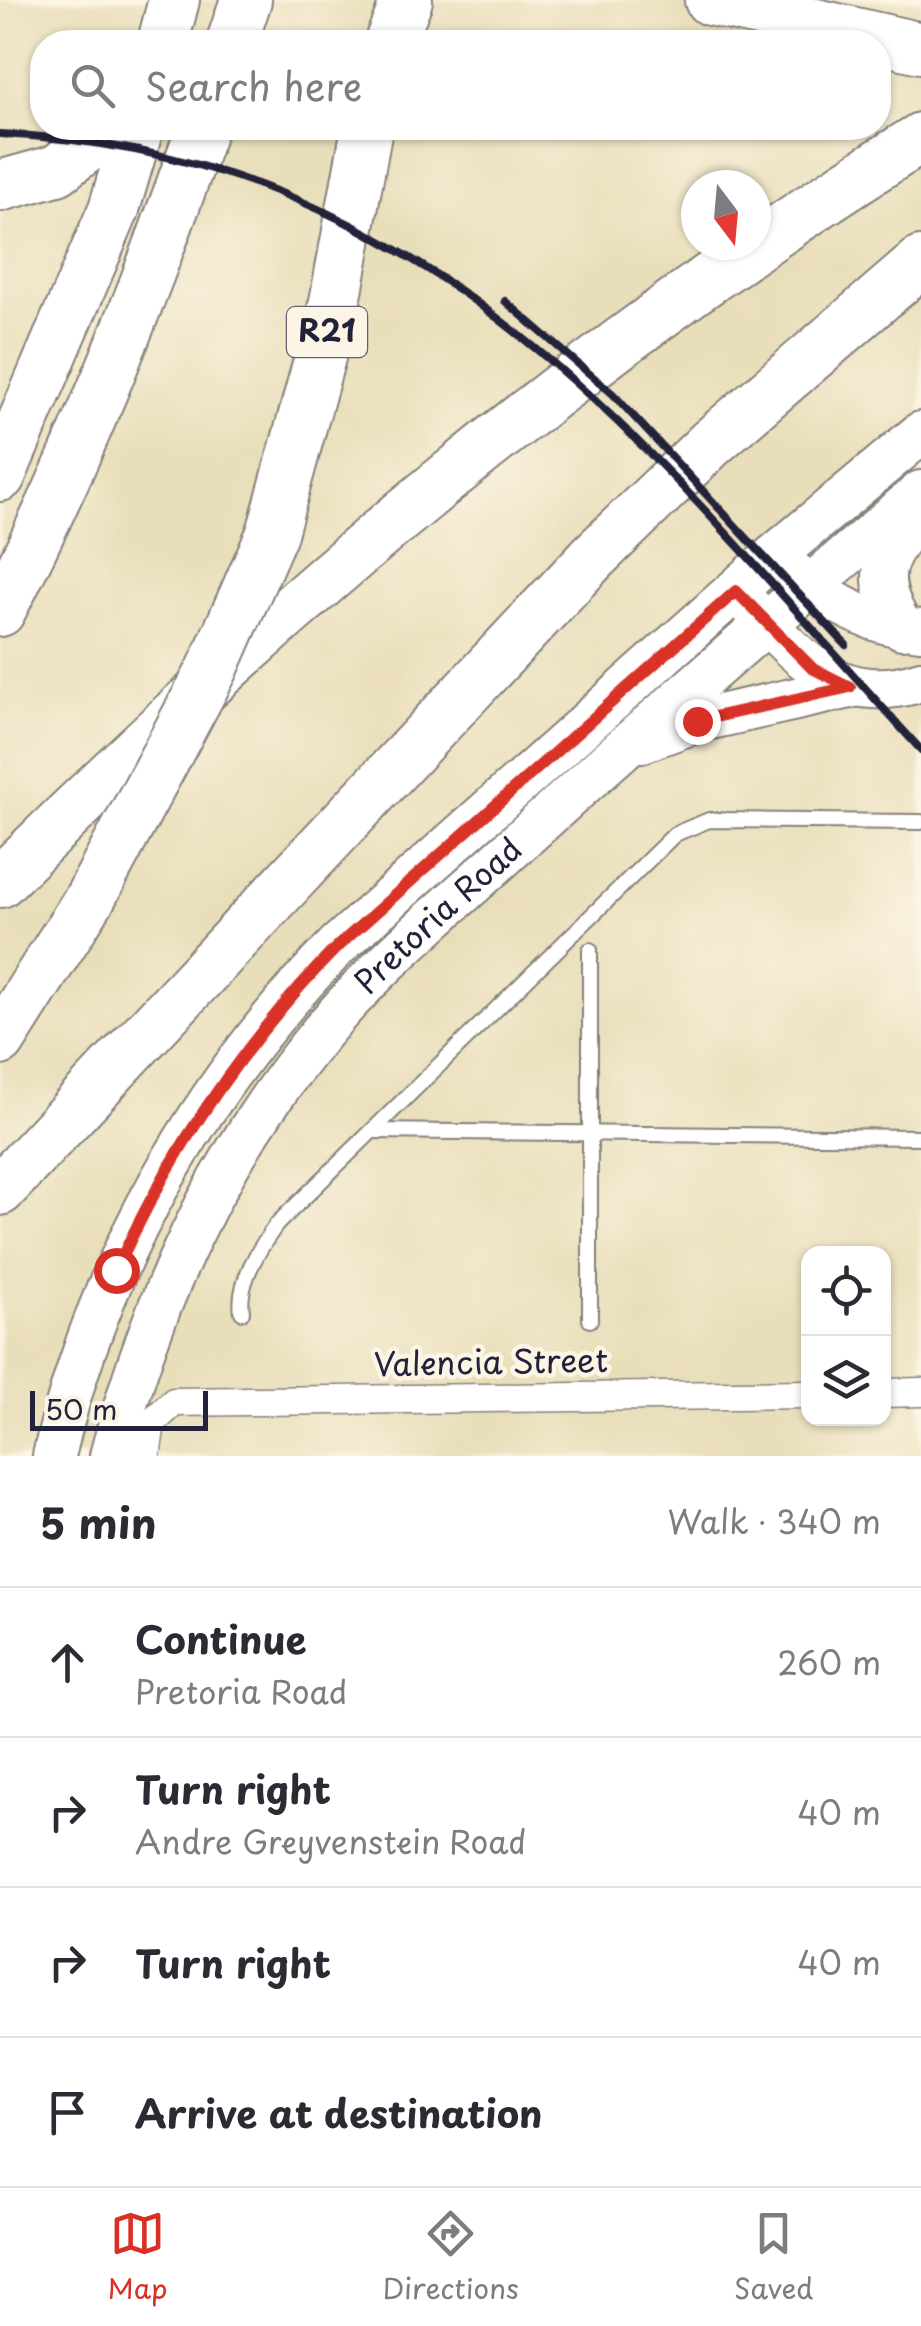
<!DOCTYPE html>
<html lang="en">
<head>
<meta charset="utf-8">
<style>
	body { margin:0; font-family:"Playpen Sans",sans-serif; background:#f7f7f7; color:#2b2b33 }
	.controls { position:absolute; right:30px; bottom:30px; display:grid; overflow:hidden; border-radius:20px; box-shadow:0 2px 8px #0004 }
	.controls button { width:90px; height:90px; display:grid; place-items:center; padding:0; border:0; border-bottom:2px solid #e1e1e2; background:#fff; color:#2b2b33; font:50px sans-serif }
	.compass { position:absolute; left:681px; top:170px; width:90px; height:90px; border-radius:50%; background:#fff; box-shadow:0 2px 8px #0004; rotate:164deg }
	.scale { position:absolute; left:30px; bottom:25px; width:178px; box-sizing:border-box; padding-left:10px; border:5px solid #22223b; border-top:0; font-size:28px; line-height:35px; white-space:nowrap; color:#22223b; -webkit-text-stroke:8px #fcf5e5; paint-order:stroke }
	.stop { position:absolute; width:30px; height:30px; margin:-22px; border:8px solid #d93025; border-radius:50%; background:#fff }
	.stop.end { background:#d93025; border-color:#fff; box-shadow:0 2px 10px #0008 }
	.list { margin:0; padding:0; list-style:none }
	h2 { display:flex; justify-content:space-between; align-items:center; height:130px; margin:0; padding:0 40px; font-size:42px }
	h2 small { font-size:32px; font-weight:400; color:#7c7c81 }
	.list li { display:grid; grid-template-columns:65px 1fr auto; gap:30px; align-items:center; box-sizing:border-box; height:150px; padding:0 40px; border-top:2px solid #e1e1e2 }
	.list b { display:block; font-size:38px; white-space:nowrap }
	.list p { margin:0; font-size:32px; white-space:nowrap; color:#7c7c81 }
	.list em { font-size:32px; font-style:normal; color:#7c7c81 }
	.icon { flex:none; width:55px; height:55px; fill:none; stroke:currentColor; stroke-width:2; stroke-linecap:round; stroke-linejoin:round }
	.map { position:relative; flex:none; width:921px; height:1456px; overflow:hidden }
	.search { position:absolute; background:#fff; box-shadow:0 2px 8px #0004; left:30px; right:30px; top:30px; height:110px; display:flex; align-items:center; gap:25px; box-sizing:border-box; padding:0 35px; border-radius:40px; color:#7c7c81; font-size:38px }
	.sheet { height:730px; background:#fff }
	nav { display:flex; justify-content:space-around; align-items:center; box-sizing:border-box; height:140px; border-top:2px solid #e1e1e2; background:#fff; font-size:28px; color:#7c7c81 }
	nav a { display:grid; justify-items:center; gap:5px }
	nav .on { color:#d93025 }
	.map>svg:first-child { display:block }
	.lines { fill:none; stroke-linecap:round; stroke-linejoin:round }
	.lane-casing { stroke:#86807a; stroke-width:18 }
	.street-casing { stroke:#86807a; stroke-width:31 }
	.secondary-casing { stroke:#86807a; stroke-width:44 }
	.primary-casing { stroke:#86807a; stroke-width:46 }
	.highway-casing { stroke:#86807a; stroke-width:54 }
	.lane { stroke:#fff; stroke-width:14 }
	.street { stroke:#fff; stroke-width:28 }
	.secondary { stroke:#fff; stroke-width:40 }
	.primary { stroke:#fff; stroke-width:42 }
	.highway { stroke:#fff; stroke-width:50 }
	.rail { stroke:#22223b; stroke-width:8 }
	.highway-bridge-casing { stroke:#86807a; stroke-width:54; stroke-linecap:butt }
	.highway-bridge { stroke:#fff; stroke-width:50 }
	.route { stroke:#d93025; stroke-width:12 }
	.labels { text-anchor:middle; stroke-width:9; stroke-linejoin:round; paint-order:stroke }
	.shield { fill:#fcf5e5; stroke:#63616e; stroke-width:2.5 }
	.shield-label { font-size:30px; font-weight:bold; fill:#22223b }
	.street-label { font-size:32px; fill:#22223b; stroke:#fcf5e5 }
</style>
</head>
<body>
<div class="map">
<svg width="921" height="1456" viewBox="0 0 921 1456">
	<rect width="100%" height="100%" fill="#fcf5e5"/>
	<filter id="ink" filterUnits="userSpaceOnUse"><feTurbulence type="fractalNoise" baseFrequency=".01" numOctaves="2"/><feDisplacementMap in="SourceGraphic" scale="20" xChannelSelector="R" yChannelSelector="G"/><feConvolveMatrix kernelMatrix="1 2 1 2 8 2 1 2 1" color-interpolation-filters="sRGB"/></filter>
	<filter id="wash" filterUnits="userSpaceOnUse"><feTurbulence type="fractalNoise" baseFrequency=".0048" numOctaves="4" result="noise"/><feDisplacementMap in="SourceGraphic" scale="40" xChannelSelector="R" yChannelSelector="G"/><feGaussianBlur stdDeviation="2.25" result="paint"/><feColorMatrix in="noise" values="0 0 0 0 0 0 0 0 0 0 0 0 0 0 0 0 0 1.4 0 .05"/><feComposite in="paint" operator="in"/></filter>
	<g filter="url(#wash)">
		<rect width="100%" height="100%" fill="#e9deba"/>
	</g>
	<g filter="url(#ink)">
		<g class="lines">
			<g class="lane-casing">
				<g id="lane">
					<polyline points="372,1131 921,1137"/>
					<path d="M 242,1312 C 237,1282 260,1247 277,1224 L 675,834 L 709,820 L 921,822"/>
					<polyline points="590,1320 590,950"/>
				</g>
			</g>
			<g class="street-casing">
				<g id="street">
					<polyline points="884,1393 921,1392"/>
					<polyline points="146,1456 151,1423 174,1402 808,1394"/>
				</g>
			</g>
			<g class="secondary-casing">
				<g id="secondary">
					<path d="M 775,555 C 819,595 860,624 921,630"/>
					<path d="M 736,591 C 791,648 833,710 921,681"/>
				</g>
			</g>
			<g class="primary-casing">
				<g id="primary">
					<path d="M 902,628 C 871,576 882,559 918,515"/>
					<polyline points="642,741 697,721 850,687"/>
					<path d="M 54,1456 C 99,1262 199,1087 338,945 L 775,555 L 921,433"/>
					<path id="s1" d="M 111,1456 C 150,1307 213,1166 311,1045 C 367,974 439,915 505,855 C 641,730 780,611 921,492"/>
				</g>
			</g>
			<g class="highway-casing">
				<g id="highway">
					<polyline points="710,0 921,48"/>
					<polyline points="163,42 174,0"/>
					<polyline points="232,42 246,0"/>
					<polyline points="390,42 407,0"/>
					<polyline points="0,186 57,170 112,128"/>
					<polyline points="0,476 114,209 138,128"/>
					<polyline points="272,533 335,302 367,128"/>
					<path d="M 0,611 C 81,455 144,293 202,128"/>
					<path d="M 0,882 C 282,603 583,348 921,138"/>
					<polyline points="0,1040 90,898"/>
					<polyline points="0,1190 593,557 711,443 921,262"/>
				</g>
			</g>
			<use href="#lane" class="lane"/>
			<use href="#street" class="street"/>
			<use href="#secondary" class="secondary"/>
			<use href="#primary" class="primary"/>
			<use href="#highway" class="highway"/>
			<g class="rail">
				<path d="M 0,134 C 438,154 650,453 921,750"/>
				<polyline points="505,301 613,394 846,645"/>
			</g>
			<g class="highway-bridge-casing">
				<polyline id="highway-bridge" points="90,898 212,670 272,533"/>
			</g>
			<use href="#highway-bridge" class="highway-bridge"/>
		</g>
	</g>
	<g class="lines" filter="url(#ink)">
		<path class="route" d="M 116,1270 C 172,1148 243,1042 338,946 L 736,591 L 812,668 L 850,687 L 697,721"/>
	</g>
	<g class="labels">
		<rect class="shield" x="287" y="307" width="80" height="50" rx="8"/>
		<g class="shield-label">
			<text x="327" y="342">R21</text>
		</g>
		<g class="street-label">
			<text dy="11" stroke="none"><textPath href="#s1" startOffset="642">Pretoria Road</textPath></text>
			<text transform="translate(491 1363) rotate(-1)" y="11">Valencia Street</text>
		</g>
	</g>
</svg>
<div class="controls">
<button><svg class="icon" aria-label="locate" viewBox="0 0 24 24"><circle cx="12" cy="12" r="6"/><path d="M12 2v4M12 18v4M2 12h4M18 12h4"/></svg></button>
<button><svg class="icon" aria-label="layers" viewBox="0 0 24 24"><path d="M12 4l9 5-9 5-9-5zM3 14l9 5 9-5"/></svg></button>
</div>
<svg class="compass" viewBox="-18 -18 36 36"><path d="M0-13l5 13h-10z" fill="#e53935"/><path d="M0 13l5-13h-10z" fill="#7c7c81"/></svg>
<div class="scale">50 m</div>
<div class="stop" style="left:116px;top:1270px"></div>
<div class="stop end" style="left:697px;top:721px"></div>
<div class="search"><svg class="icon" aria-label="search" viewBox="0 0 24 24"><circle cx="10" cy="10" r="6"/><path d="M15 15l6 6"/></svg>Search here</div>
</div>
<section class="sheet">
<h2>5 min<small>Walk · 340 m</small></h2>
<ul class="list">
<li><svg class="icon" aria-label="ahead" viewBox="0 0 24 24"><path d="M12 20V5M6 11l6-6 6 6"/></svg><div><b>Continue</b><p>Pretoria Road</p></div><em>260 m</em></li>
<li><svg class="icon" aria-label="right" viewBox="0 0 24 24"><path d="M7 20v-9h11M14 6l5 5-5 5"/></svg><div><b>Turn right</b><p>Andre Greyvenstein Road</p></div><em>40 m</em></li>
<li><svg class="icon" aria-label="right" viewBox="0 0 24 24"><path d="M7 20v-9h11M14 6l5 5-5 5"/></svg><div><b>Turn right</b></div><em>40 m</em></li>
<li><svg class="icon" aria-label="arrive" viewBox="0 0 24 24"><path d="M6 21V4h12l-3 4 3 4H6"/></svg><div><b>Arrive at destination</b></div></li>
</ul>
</section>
<nav>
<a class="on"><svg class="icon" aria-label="map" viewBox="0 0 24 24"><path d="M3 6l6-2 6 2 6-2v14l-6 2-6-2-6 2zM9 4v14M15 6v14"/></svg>Map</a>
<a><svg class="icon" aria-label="directions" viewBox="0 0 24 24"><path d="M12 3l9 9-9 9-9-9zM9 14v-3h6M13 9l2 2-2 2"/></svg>Directions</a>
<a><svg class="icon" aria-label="saved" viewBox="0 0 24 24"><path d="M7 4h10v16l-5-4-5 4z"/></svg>Saved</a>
</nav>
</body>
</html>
